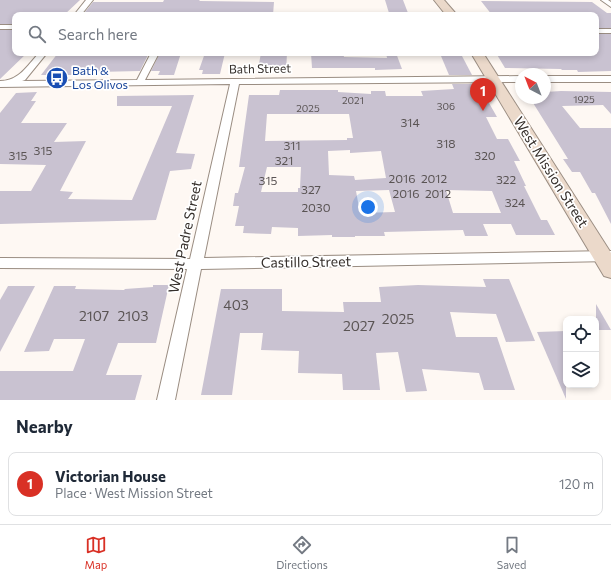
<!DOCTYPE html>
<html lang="en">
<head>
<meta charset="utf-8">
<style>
	body { margin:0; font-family:Commissioner,sans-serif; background:#f6f6f7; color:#1f2937 }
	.controls { position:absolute; right:12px; bottom:12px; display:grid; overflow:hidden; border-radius:8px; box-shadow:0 2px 6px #0003 }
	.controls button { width:36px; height:36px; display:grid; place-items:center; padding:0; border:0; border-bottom:1px solid #e0e1e3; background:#fff; color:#1f2937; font:20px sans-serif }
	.compass { position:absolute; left:515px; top:68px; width:36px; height:36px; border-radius:50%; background:#fff; box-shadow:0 2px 6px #0003; rotate:318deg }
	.you { position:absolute; left:368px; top:207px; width:14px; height:14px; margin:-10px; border:3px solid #fff; border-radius:50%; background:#1a73e8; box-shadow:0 0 0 6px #1a73e833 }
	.badge { display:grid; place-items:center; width:26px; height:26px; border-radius:50%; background:#d93025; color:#fff; font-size:13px; font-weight:700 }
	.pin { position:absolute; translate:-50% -33px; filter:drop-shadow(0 1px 2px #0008) }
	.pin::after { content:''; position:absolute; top:21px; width:14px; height:12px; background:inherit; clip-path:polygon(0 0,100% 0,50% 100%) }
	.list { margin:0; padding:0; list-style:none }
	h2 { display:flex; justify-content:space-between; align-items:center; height:52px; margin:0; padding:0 16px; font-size:17px }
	h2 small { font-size:13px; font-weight:400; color:#747a83 }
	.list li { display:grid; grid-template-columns:26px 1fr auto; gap:12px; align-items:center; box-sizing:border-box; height:64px; margin:0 8px 8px; padding:0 8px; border:1px solid #e0e1e3; border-radius:8px }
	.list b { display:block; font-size:15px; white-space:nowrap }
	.list p { margin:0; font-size:13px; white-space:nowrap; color:#747a83 }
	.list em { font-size:13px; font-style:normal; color:#747a83 }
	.icon { flex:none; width:22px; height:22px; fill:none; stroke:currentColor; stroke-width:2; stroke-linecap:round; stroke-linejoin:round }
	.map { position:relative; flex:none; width:611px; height:400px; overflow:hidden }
	.search { position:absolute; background:#fff; box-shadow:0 2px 6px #0003; left:12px; right:12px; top:12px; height:44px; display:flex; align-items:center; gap:10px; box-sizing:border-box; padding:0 14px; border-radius:8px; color:#747a83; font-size:15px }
	.sheet { height:124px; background:#fff }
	nav { display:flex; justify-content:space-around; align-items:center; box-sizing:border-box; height:56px; border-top:1px solid #e0e1e3; background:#fff; font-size:11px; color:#747a83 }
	nav a { display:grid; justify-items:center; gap:2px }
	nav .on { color:#d93025 }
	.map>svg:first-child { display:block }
	.building { fill:#c9c2d1; fill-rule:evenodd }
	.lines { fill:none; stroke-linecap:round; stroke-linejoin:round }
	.street-casing { stroke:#9a8d82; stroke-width:2 }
	.secondary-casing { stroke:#9a8d82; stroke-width:2 }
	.street { fill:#fff; fill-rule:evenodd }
	.secondary { fill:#ebd9ca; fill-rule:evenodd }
	.labels { text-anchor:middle; stroke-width:3.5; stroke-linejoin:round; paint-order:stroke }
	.far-number-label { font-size:10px; fill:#5a5454 }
	.far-street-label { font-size:12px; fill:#352f2b; stroke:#fff }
	.far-transit-label { font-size:12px; fill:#164399; stroke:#fff; text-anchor:start }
	.number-label { font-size:12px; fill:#5a5454 }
	.street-label { font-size:14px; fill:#352f2b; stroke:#fff }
	.near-number-label { font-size:14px; fill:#5a5454 }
</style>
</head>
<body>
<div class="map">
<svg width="611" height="400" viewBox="0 0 611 400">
	<rect width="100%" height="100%" fill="#fef8f3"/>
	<g class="building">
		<polygon points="0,0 80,0 64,15 23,14 15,15 15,24 0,24"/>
		<polygon points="164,0 200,0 199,1 274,2 273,15 227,15 228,13 155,15 156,13 133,12 132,15 112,15 114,12 85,12 93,2 163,2"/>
		<polygon points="385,0 403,0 408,13 389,13"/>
		<polygon points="481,1 592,2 607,13 611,13 611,28 596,28 596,15 492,15"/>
		<polygon points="0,30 15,30 15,53 27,53 0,79"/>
		<polygon points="596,34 611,34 611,71 578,72 577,70 562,70 561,69 505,68 496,53 596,53"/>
		<polygon points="58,53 149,53 140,71 97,72 95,75 41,75"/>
		<polygon points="160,53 181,53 174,75 158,75 160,71 151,71"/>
		<polygon points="205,53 225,53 220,74 202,74 203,70 199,70"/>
		<polygon points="261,53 287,53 286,73 273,73 273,69 258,69"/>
		<polygon points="311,53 343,53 344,57 387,58 386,53 396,53 402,69 375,70 375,68 312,68"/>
		<polygon points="441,56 462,56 472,75 449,75"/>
		<path d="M 452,84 L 476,84 L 478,89 L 481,89 L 497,117 L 486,117 L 497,139 L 508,139 L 520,161 L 514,161 L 526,186 L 524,186 L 541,220 L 547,220 L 555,235 L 516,235 L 511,224 L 483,224 L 488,236 L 465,236 L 463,230 L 384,232 L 385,236 L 355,236 L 355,237 L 332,237 L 332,235 L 298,236 L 298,228 L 272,227 L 271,234 L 243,233 L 244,226 L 235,226 L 239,206 L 233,206 L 235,193 L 238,193 L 245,167 L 239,167 L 249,95 L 279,95 L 280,90 L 338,90 L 338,92 L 371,94 L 371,91 L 385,91 L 386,96 L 423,96 L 421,91 L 454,89 ZM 267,114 L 349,114 L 353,138 L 347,138 L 347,140 L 265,141 ZM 350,150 L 350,153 L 381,151 L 386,178 L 355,180 L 354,176 L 329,175 L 328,151 ZM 267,167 L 301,167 L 300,188 L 298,188 L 298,192 L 261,192 ZM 389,190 L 395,212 L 360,213 L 356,191 ZM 446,190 L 492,191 L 501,213 L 453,213 Z"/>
		<polygon points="561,91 611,92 611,114 603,105 562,106 580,128 611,128 611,224 595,193 592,193 580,172 572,172 563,159 568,159 530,98 545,98 545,92"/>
		<polygon points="37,92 31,101 36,101 21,123 67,123 54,142 86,141 60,191 73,192 68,199 132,200 172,106 117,106 117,96 194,95 176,153 195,154 191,169 170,171 156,220 0,224 0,191 31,191 46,165 0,164 0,113 16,93"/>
		<polygon points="483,279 509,279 535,341 506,342 496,314 450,312 456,337 497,337 515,390 484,390 479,373 422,369 427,391 406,392 398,352 376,353 380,390 343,390 342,374 298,373 299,351 261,350 263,333 240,333 232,395 201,395 221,289 282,289 282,311 344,312 343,302 381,302 379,287 418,285 486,287"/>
		<polygon points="153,285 169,285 156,343 118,343 106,375 142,375 135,400 0,400 0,371 73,371 85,339 54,339 49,351 24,352 54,286 76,286 75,289 124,290 125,289 153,287"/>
		<polygon points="8,286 35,286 0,352 0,300"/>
		<polygon points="596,304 611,330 596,330"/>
		<polygon points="566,331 566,399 537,332"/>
	</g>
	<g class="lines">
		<g class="street-casing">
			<g id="street">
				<polygon points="86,0 93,0 81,15 74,15"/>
				<polygon points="601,0 608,0 611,2 611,7"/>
				<rect x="0" y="25" width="15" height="4"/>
				<rect x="596" y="29" width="15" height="4"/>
				<path d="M 39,53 L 47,53 L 25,80 L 22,81 L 137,80 L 151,53 L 159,53 L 145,80 L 521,76 L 521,82 L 239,84 L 204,258 L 611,251 L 611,261 L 201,269 L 175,400 L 157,400 L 187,269 L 0,268 L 0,258 L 190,259 L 230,84 L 0,87 L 0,81 C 19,81 27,66 39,53 Z"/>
				<rect x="545" y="76" width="66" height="6"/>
			</g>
		</g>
		<g class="secondary-casing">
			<g id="secondary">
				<polygon points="434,0 444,0 457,15 446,15"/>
				<polygon points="471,53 483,53 611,253 611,278 604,276"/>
			</g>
		</g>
		<use href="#street" class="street"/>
		<use href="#secondary" class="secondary"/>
	</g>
	<defs>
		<g id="bus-disc" transform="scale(1.15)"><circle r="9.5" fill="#1a4fb4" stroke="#fff"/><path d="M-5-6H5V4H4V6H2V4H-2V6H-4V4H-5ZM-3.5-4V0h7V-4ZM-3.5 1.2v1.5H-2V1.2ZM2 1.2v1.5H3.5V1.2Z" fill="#fff"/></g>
	</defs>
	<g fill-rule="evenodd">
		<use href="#bus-disc" x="57" y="78"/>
	</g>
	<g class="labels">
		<g class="far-number-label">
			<text x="584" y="103">1925</text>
			<text x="353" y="104">2021</text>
			<text x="446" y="110">306</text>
			<text x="308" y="112">2025</text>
		</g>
		<g class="far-street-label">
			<text transform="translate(260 69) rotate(-1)" y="4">Bath Street</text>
		</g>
		<g class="far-transit-label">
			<text x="72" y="75">Bath &amp;<tspan x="72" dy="14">Los Olivos</tspan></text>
		</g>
		<g class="number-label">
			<text x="410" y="127">314</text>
			<text x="446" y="148">318</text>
			<text x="292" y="150">311</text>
			<text x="43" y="155">315</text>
			<text x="18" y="160">315</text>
			<text x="485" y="160">320</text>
			<text x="284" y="165">321</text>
			<text x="402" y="183">2016</text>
			<text x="434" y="183">2012</text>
			<text x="506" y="184">322</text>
			<text x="268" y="185">315</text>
			<text x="311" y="194">327</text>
			<text x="406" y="198">2016</text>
			<text x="438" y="198">2012</text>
			<text x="515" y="207">324</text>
			<text x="316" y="212">2030</text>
		</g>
		<g class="street-label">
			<text transform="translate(551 172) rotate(58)" y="5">West Mission Street</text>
			<text transform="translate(185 237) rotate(-78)" y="5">West Padre Street</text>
			<text transform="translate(306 262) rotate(-1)" y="5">Castillo Street</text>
		</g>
		<g class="near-number-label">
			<text x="236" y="310">403</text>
			<text x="94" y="321">2107</text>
			<text x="133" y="321">2103</text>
			<text x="398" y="324">2025</text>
			<text x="359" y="331">2027</text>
		</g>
	</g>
</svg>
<div class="controls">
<button><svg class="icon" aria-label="locate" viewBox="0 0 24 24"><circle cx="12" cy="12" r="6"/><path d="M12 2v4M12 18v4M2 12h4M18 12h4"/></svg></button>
<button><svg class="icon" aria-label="layers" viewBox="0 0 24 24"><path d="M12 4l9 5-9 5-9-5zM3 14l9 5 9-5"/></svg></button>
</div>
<svg class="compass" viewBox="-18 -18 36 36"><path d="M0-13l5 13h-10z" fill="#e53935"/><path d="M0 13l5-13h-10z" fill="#747a83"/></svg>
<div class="you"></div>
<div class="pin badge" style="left:483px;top:111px">1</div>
<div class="search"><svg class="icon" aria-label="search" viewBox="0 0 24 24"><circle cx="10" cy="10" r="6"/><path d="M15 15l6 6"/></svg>Search here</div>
</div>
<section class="sheet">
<h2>Nearby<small></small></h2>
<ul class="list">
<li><span class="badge">1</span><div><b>Victorian House</b><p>Place · West Mission Street</p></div><em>120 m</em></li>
</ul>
</section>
<nav>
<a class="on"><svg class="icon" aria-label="map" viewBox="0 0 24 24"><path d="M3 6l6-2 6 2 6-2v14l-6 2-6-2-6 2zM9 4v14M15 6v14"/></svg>Map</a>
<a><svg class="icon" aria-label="directions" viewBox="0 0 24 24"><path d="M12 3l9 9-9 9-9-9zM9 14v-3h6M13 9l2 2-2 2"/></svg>Directions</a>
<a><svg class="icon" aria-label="saved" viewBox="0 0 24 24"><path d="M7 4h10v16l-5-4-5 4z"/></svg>Saved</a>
</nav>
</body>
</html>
